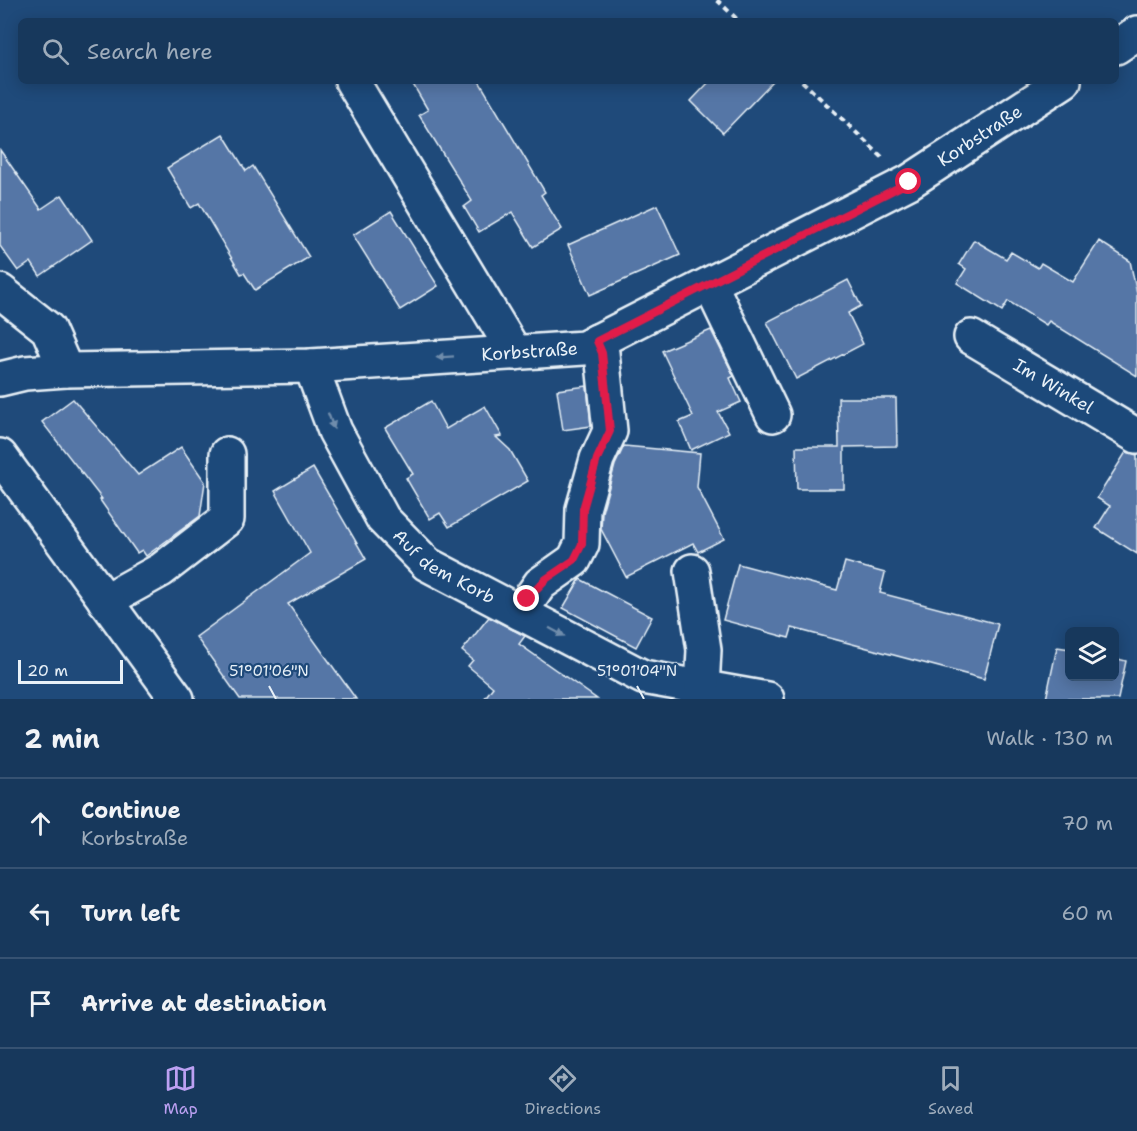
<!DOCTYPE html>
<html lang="en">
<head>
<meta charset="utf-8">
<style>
	body { margin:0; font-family:"Shantell Sans",sans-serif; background:#244365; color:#f1f3f6 }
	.controls { position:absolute; right:18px; bottom:18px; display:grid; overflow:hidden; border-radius:9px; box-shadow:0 3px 15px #0003 }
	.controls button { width:54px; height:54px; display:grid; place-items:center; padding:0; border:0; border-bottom:2px solid #365272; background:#17385c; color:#f1f3f6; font:30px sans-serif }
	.scale { position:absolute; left:18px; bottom:15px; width:105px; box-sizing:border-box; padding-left:6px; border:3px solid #e8f1f8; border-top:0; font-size:16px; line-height:21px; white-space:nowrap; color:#e8f1f8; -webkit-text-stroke:4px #1f4a7a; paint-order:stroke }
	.stop { position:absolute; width:18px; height:18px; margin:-14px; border:4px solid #e11d48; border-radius:50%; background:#fff }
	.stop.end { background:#e11d48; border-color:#fff; box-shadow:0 2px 6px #0008 }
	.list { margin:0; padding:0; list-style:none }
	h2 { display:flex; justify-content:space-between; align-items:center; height:78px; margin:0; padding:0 24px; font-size:26px }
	h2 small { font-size:20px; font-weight:400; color:#9eacbb }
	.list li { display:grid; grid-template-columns:39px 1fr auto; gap:18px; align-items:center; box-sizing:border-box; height:90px; padding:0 24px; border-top:2px solid #365272 }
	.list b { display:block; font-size:22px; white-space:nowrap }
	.list p { margin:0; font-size:20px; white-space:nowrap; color:#9eacbb }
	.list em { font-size:20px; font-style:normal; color:#9eacbb }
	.icon { flex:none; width:33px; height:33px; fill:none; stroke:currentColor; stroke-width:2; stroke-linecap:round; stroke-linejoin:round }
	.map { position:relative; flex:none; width:1137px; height:699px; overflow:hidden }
	.search { position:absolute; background:#17385c; box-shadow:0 3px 15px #0003; left:18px; right:18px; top:18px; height:66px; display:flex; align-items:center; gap:15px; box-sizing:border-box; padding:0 21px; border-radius:9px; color:#9eacbb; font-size:22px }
	.sheet { height:348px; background:#17385c }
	nav { display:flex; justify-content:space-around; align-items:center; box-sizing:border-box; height:84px; border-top:2px solid #365272; background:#17385c; font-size:16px; color:#9eacbb }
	nav a { display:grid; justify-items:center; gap:3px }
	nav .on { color:#bca0f2 }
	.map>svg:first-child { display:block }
	.building { fill:#5576a6; stroke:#e8f1f8; stroke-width:1.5 }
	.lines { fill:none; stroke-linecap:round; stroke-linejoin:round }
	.minor-casing { stroke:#e8f1f8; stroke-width:38 }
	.major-casing { stroke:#e8f1f8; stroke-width:38 }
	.path { stroke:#e8f1f8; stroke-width:4; stroke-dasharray:6 4.5; stroke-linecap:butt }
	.minor { stroke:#1f4a7a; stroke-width:33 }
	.major { stroke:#1f4a7a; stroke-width:33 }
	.oneway { fill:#6f8dac }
	.route { stroke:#e11d48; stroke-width:8 }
	.ticks { fill:none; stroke:#e8f1f8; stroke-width:2 }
	.labels { text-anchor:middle; stroke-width:4.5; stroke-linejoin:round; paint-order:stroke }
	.street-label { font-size:18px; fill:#e8f1f8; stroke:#1f4a7a }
	.ticks-label { font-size:15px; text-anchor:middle; fill:#e8f1f8; stroke:#1f4a7a; stroke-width:4.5; stroke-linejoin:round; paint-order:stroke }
</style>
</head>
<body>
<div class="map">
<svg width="1137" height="699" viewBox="0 0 1137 699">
	<rect width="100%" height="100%" fill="#1f4a7a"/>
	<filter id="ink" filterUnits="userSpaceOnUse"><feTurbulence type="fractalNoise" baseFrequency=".0167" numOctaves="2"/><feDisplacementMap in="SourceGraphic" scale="12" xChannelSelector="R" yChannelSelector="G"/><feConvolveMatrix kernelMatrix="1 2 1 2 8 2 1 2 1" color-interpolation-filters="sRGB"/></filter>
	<g filter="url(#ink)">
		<g class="building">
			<polygon points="411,81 479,81 545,192 541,195 562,229 533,247 512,212 479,232 464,207 472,201 419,115 428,110"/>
			<polygon points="710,81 773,81 723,133 691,101"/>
			<polygon points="223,134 246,171 253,166 309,257 255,290 244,273 241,274 199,203 191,208 167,168"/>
			<polygon points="0,150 41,209 62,195 92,240 40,276 31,262 18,271 0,246"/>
			<polygon points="657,205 680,255 590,295 568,245"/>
			<polygon points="391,211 438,286 400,310 353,235"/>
			<polygon points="974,240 1006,259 1011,252 1038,268 1041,263 1073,282 1099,241 1130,261 1137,294 1137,376 1049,321 1046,325 1008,301 1002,311 957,283 966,269 959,264"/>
			<polygon points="848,280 861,306 848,313 863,344 796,379 767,322"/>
			<polygon points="711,330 734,376 730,378 741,402 718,412 729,432 691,450 679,422 693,416 662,351"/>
			<polygon points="587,386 591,426 563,430 557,390"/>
			<polygon points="838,398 896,398 897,446 844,447 844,489 797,489 796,447 839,447"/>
			<polygon points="73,399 138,475 181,447 205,482 200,516 146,556 142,550 137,553 100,500 102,499 42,422"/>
			<polygon points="431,401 446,429 485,406 502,436 496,437 510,450 528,481 449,527 440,513 430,519 406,478 413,474 385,428"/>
			<polygon points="624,446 700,453 697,487 724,539 698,552 693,543 626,577 601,529 602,512 615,465"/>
			<polygon points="1126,452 1137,455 1137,554 1096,528 1110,506 1097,498"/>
			<polygon points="313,468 366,559 288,604 356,699 240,699 196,637 310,553 275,491"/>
			<polygon points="845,562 885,573 880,593 998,624 984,679 792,628 789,638 723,620 738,564 837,590"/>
			<polygon points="580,579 652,617 636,647 563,608"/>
			<polygon points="489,617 525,636 519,644 597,699 484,699 493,687 468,666 473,660 462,651"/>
			<polygon points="1057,647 1070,649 1070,676 1114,676 1114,658 1126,661 1118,699 1046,699"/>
		</g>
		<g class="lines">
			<g class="minor-casing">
				<g id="minor">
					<polyline points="1116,47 1137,33"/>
					<polyline points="352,81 515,353"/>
					<polyline points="710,284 773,415"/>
					<polyline points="0,291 48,329 66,370"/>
					<path id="s1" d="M 971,337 L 1137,436"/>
					<path id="s2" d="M 311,366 L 335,431 L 383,519 L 427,564 L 643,677 L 767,699"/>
					<path id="s3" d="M 0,379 L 25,373 L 66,370 L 311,366 L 584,348 L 909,182 L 1064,81"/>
					<polyline points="692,571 704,650 702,688"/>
					<polyline points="105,601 161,570 227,519 227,454"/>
					<polyline points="520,613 540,584 574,560 582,544 583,509 587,495 597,459 610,431 602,353 597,341"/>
				</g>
			</g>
			<g class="major-casing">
				<polyline id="major" points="0,456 177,699"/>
			</g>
			<g class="path">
				<polyline points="717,0 739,21"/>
				<polyline points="802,81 882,157"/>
			</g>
			<use href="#minor" class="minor"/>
			<use href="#major" class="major"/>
		</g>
		<defs><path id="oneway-solid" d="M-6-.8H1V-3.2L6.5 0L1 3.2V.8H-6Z" transform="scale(1.5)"/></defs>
		<g class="oneway">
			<use href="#oneway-solid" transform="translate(445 357) rotate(176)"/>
			<use href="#oneway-solid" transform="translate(331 421) rotate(70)"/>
			<use href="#oneway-solid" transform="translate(557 632) rotate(28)"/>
		</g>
	</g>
	<g class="lines" filter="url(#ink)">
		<polyline class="route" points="527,599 546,579 574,560 582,544 583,509 587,495 597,459 610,431 602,353 597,341 909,182"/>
	</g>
	<path class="ticks" d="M 269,686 L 276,699M 637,686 L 644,699"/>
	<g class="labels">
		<g class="street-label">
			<text dy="6" stroke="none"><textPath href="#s3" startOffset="1035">Korbstraße</textPath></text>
			<text dy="6" stroke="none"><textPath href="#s3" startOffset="531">Korbstraße</textPath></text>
			<text dy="6" stroke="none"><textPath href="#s1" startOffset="96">Im Winkel</textPath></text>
			<text dy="6" stroke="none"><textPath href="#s2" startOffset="248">Auf dem Korb</textPath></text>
		</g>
	</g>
	<g class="ticks-label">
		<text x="269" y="676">51°01'06"N</text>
		<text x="637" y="676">51°01'04"N</text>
	</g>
</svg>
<div class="controls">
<button><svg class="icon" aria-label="layers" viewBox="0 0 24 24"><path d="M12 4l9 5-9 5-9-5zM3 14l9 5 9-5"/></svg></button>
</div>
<div class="scale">20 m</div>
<div class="stop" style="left:909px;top:182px"></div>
<div class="stop end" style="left:527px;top:599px"></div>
<div class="search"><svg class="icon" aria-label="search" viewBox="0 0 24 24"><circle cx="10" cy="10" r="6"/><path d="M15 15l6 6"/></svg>Search here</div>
</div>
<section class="sheet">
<h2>2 min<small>Walk · 130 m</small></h2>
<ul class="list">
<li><svg class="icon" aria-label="ahead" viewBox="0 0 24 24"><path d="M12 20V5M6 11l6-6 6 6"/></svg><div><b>Continue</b><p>Korbstraße</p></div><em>70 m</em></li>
<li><svg class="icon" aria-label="left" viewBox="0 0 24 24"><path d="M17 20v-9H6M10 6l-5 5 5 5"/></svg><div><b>Turn left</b></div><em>60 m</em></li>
<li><svg class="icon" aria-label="arrive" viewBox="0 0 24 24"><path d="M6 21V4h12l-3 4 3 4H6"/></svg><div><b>Arrive at destination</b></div></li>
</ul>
</section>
<nav>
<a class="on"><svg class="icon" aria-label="map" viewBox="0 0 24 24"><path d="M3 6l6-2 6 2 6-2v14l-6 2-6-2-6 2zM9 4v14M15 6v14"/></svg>Map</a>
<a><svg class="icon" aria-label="directions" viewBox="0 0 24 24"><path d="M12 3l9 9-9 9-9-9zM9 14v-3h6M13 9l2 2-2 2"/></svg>Directions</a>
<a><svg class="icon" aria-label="saved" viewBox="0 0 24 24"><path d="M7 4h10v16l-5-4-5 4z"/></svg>Saved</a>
</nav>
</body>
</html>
